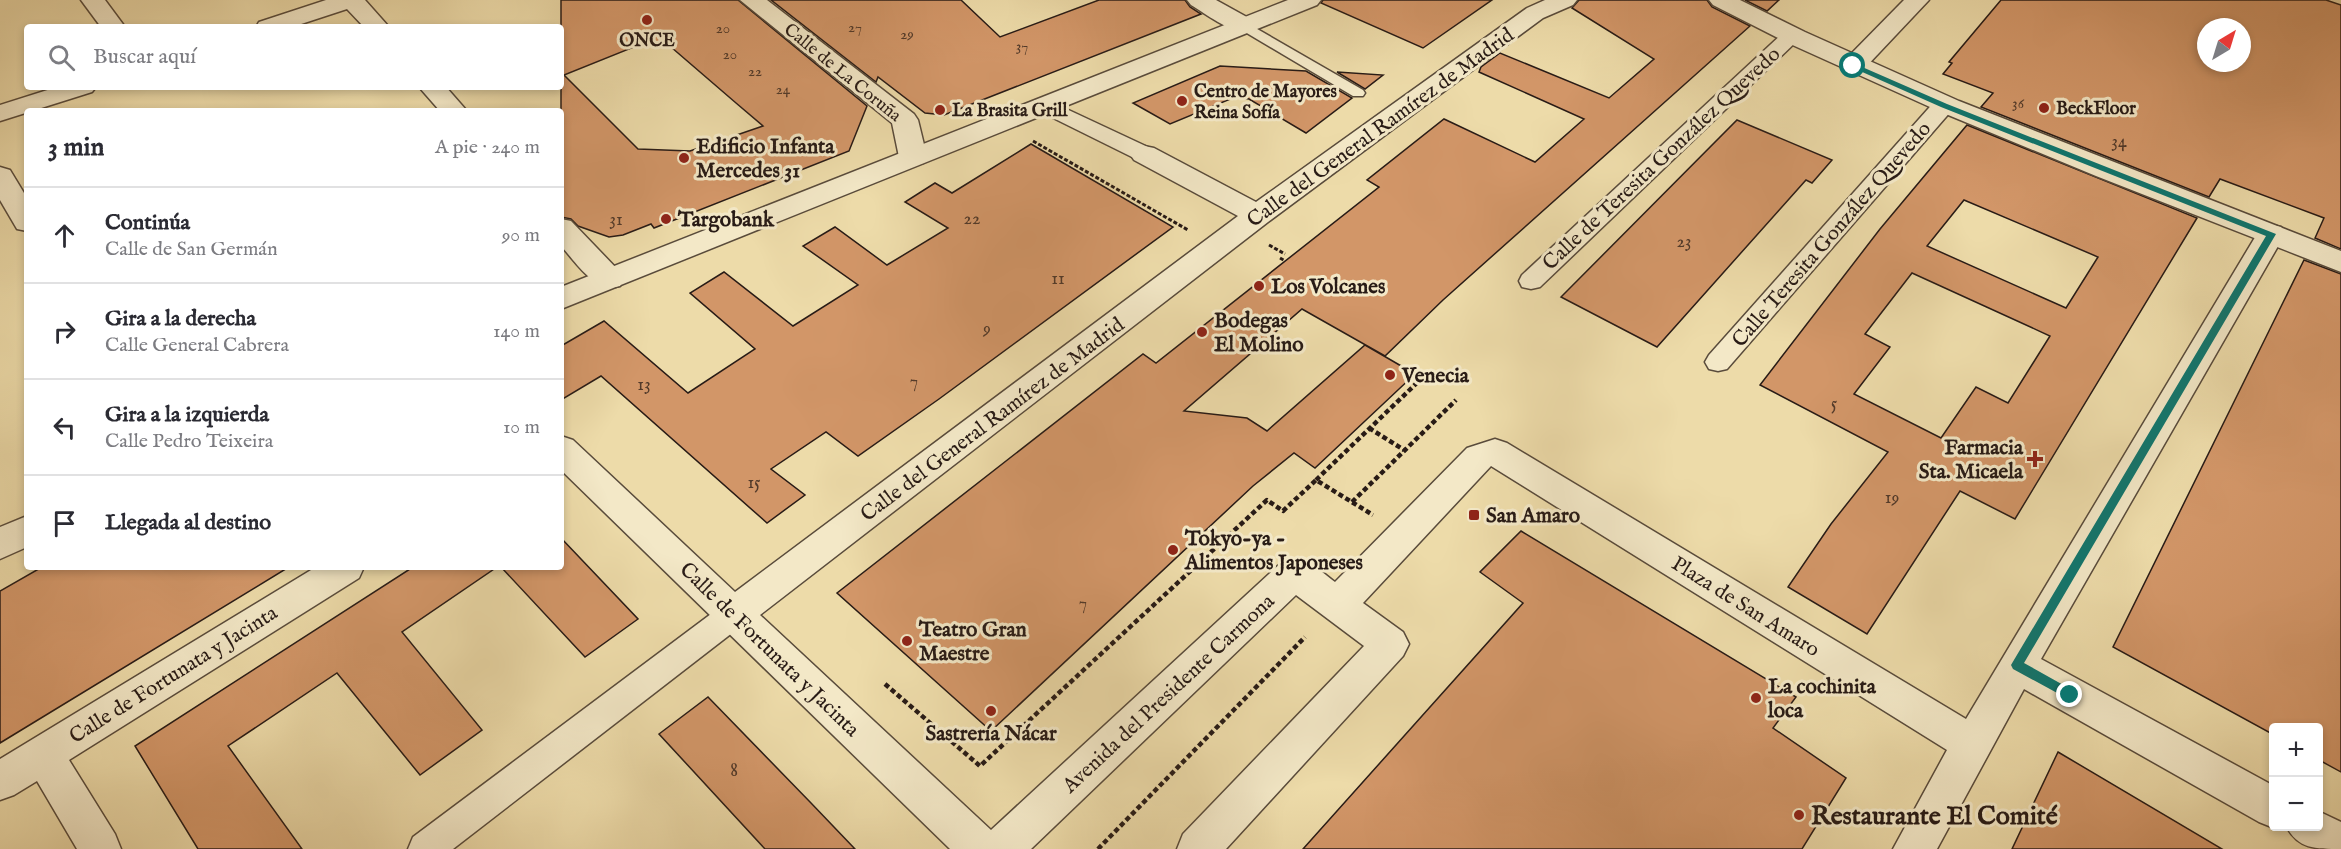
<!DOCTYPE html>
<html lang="es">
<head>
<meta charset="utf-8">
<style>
	body { margin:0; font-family:"IM FELL English",serif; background:#f7f7f7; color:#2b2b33 }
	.controls { position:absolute; right:18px; bottom:18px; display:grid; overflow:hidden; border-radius:6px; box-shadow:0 3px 9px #0003 }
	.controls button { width:54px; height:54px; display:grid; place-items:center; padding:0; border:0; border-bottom:2px solid #e1e1e2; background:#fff; color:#2b2b33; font:30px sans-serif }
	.compass { position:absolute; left:2197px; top:18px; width:54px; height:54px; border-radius:50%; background:#fff; box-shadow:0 3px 9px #0003; rotate:38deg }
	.stop { position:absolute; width:18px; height:18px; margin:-14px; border:4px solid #0f766e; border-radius:50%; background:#fff }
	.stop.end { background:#0f766e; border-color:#fff; box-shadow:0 2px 6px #0008 }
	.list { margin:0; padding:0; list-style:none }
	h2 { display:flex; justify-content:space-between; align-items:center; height:78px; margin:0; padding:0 24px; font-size:26px }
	h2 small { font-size:20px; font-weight:400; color:#7c7c81 }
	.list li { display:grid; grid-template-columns:39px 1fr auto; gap:18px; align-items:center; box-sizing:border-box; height:96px; padding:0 24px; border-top:2px solid #e1e1e2 }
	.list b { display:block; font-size:22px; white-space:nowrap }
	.list p { margin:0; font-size:20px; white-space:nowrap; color:#7c7c81 }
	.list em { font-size:20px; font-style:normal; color:#7c7c81 }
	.icon { flex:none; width:33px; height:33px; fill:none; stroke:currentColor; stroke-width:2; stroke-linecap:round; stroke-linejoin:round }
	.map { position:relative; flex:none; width:2341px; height:849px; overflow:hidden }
	.search { position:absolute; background:#fff; box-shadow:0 3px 9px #0003; left:24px; top:24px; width:540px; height:66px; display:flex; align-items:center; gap:15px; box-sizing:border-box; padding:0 21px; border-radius:6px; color:#7c7c81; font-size:22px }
	.panel { position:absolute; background:#fff; box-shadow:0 3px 9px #0003; left:24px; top:108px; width:540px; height:462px; border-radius:6px }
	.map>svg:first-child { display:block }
	.building { fill:#d29668; stroke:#281b16; stroke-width:1.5; fill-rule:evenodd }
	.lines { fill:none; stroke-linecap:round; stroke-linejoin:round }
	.service-casing { stroke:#594b3b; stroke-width:3 }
	.pedestrian-casing { stroke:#594b3b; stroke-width:3 }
	.minor-casing { stroke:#594b3b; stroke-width:3 }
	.tertiary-casing { stroke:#594b3b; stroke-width:3 }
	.path-far1 { stroke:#281b16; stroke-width:3; stroke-dasharray:4 2; stroke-linecap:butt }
	.path { stroke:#281b16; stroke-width:4.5; stroke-dasharray:5 3; stroke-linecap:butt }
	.service { fill:#f3e8c7; fill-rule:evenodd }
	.pedestrian { fill:#f3e8c7; fill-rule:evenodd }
	.minor { fill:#f3e8c7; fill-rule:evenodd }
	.tertiary { fill:#f3e8c7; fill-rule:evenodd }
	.route { fill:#0f766e }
	.poi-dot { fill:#8f2418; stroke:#f3e8c7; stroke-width:2 }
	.labels { text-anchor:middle; stroke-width:6; stroke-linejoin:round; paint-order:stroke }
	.far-number-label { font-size:15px; fill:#523a2a }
	.far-poi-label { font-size:18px; font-weight:bold; fill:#281b16; stroke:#f3e8c7; text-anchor:start }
	.far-street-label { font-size:18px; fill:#281b16; stroke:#f3e8c7 }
	.number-label { font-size:18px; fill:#523a2a }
	.street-label { font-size:21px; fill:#281b16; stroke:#f3e8c7 }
	.poi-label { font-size:21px; font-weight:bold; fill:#281b16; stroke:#f3e8c7; text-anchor:start }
	.near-number-label { font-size:21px; fill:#523a2a }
	.near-poi-label { font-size:26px; font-weight:bold; fill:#281b16; stroke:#f3e8c7; text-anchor:start }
</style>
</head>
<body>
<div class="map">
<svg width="2341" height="849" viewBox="0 0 2341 849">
	<rect width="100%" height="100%" fill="#eddba9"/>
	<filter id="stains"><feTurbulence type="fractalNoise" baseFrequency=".00333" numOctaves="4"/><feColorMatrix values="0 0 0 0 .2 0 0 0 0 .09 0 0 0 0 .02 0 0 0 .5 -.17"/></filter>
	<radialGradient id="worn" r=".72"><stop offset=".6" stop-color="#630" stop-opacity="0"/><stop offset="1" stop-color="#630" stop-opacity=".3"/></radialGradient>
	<g class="building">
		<path d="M 561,0 L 738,0 L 867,106 L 849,151 L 654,228 L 651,224 L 623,235 L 609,237 L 578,226 L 571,219 L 561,217 ZM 664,41 L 736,103 L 763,126 L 690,151 L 638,149 L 564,75 L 646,42 L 652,47 Z"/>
		<polygon points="771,0 961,0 1000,37 1099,0 1185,0 1190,7 1201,14 944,115 925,113 878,77 876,82"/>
		<polygon points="1323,0 1492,0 1423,48 1321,3"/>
		<polygon points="1579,0 1707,0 1712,7 1750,26 1443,300 1385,356 1302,309 1184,411 1247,418 1267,431 1365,345 1415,374 1315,468 1294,453 1253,486 991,731 837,593 1143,354 1156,363 1379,187 1367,180 1444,119 1535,162 1584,119 1479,72 1481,67 1500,53 1609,98 1654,59 1572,8"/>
		<polygon points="1745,0 1779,0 1767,11"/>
		<path d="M 2001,0 L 2326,0 L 2341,5 L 2341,249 L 2315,238 L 2324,218 L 2220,179 L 2209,197 L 1981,107 L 1993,93 L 1943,74 L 1952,63 L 1949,62 ZM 2206,27 L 2242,27 L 2242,63 L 2206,63 Z"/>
		<polygon points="1220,66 1306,71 1352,98 1306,133 1249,99 1235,97 1170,124 1133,103"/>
		<polygon points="1337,72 1383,75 1365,89"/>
		<polygon points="1737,120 1832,160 1812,183 1806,180 1657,347 1561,297"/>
		<path d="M 1967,125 L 2197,218 L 2015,519 L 1960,491 L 1867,634 L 1788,587 L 1831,524 L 1888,452 L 1760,385 L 1880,229 ZM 1964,200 L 2098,257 L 2066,308 L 1927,246 ZM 1912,273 L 2050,336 L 2008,403 L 1976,387 L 1941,438 L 1854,394 L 1890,347 L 1865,334 Z"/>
		<polygon points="1031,144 1173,227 939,399 858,456 826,432 771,469 805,495 767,523 601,376 561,400 561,346 604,321 688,393 755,349 690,293 724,272 793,326 858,285 803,246 835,227 887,265 948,228 905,202 935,183 952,193"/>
		<polygon points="2304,260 2341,274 2341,772 2319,760 2319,728 2274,728 2274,735 2113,647"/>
		<polygon points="1521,531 1796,697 1773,728 1846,778 1802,849 1303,849 1523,603 1480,572"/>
		<polygon points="561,538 638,619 585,657 501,567 561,567"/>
		<polygon points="42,567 289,567 0,743 0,591"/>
		<polygon points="413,567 497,567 402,632 482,730 420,775 337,673 228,746 302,849 198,849 135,746"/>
		<polygon points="708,697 811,803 855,849 765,849 659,734"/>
		<polygon points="2058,752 2222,849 2012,849"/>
	</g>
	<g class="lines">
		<g class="service-casing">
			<polygon id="service" points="1245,22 1363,90 1365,93 1363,96 1353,96 1240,29 1238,26"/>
		</g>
		<g class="pedestrian-casing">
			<g id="pedestrian">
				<polygon points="1791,30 1798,32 1801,36 1798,40 1540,287 1531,289 1522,287 1519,281 1522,275 1784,32"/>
				<polygon points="1045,99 1152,149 1155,154 1152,159 1144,161 1136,159 1037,110 1034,105 1037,100"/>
				<polygon points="1944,99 1952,100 1955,105 1952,110 1727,369 1718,371 1709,369 1705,362 1709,355 1936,100"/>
				<polygon points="734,601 745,605 749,614 745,623 453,849 408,849 413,837 723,605"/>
			</g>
		</g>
		<g class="minor-casing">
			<g id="minor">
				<polygon points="81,0 105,0 125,27 101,27"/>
				<polygon points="326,0 365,0 389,27 364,27 347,9 292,27 256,27 259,22"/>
				<polygon points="740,0 767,0 914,114 918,120 927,157 923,163 913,165 903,163 899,157 892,123"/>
				<path d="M 1187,0 L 1216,0 L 1254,21 L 1257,26 L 1254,31 C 1233,36 1208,15 1191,5 Z"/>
				<path d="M 1545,0 L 1577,0 L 1573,5 L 1543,18 L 1268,222 L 760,615 L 991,830 L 1282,562 C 1306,554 1317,569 1335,582 L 1467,448 L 1495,439 L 1507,443 L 1966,719 L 2257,234 L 2261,227 L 2271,225 L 2281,227 L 2285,234 L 2041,659 L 2274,786 L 2274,826 L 2277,826 L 2274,828 L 2259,822 L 2024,689 L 1937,849 L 1893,849 L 1947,750 L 1491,466 L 1363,603 L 1403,632 L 1409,644 L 1403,656 L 1226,849 L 1177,849 L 1183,834 L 1364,646 L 1296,595 L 1031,849 L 950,849 L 561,470 L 561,436 L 573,440 L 735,592 L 1238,216 L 1134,160 L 1130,154 L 1134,148 L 1144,146 L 1154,148 L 1256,202 L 1527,8 Z"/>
				<polygon points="1904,0 1929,0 1862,71 1853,74 1844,71 1840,66 1844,61"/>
				<polygon points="57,87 96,87 92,92 0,121 0,105"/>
				<polygon points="419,87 446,87 467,111 440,111"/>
				<polygon points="0,167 10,170 27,198 27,231 17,229 0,200"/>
				<path d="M 561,219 L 571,221 L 620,272 L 624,279 L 620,286 C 594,293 577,263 561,246 Z"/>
				<polygon points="316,567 364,567 359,578 69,760 115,834 121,849 77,849 37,781 14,795 0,800 0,759"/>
				<path d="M 2318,811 L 2341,822 L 2341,849 C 2315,849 2298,849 2286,826 L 2318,826 Z"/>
			</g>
		</g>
		<g class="tertiary-casing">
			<g id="tertiary">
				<polygon points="1288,0 1321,0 1317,5 561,309 561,287"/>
				<polygon points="1709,0 1740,0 1805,32 1959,101 2341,251 2341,272 2096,176 1941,112 1788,43 1713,5"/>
				<polygon points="27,516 27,547 0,559 0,527"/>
			</g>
		</g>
		<g class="path-far1">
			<polyline points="1033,141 1188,230"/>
			<polyline points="1269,245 1285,254"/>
			<polyline points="1280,258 1285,261"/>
		</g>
		<g class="path">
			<polyline points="1369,428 1404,450"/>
			<polyline points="1316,480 1422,378"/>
			<polyline points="1352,502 1456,400"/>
			<polyline points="885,684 980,766 1267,500 1283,511 1316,480 1373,515"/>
			<polyline points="1098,849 1305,637"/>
		</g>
		<use href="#service" class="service"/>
		<use href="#pedestrian" class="pedestrian"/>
		<use href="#minor" class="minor"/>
		<use href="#tertiary" class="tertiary"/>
	</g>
	<polygon class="route" points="1853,63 1947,104 2276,234 2024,663 2074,691 2076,695 2070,700 2013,669 2011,665 2266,236 1941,107 1851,67"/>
	<g class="poi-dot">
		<circle cx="647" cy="20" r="6"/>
		<circle cx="1182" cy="101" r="6"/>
		<circle cx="2044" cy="108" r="6"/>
		<circle cx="940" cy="110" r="6"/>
		<circle cx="684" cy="158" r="6"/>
		<circle cx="666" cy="219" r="6"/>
		<circle cx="1259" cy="286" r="6"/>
		<circle cx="1202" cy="332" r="6"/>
		<circle cx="1390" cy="375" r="6"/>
		<path d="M2032 450h6v6h6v6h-6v6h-6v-6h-6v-6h6z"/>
		<rect x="1468" y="509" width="12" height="12" rx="3"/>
		<circle cx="1173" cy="550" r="6"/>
		<circle cx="907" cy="641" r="6"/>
		<circle cx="1756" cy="698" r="6"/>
		<circle cx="991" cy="711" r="6"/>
		<circle cx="1799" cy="815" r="6"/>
	</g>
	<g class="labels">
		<g class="far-number-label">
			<text x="855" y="32">27</text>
			<text x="723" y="33">20</text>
			<text x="907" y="39">29</text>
			<text x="1022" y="51">37</text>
			<text x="730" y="59">20</text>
			<text x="755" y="76">22</text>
			<text x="783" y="94">24</text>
			<text x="2018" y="108">36</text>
		</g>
		<g class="far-poi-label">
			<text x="647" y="46" text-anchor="middle">ONCE</text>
			<text x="1194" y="97">Centro de Mayores<tspan x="1194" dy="21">Reina Sofía</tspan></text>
			<text x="2056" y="114">BeckFloor</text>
			<text x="952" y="116">La Brasita Grill</text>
		</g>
		<g class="far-street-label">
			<text transform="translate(843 72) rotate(39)" y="6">Calle de La Coruña</text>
		</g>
		<g class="number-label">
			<text x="2119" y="147">34</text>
			<text x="972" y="224">22</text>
			<text x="616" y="225">31</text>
			<text x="1684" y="247">23</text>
			<text x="1058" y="284">11</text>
			<text x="987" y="334">9</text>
			<text x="914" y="387">7</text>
			<text x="644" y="390">13</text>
			<text x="1834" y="409">5</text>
			<text x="754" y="488">15</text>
			<text x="1892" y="503">19</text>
			<text x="1083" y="609">7</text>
		</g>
		<g class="street-label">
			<text transform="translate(1380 127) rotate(-36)" y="7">Calle del General Ramírez de Madrid</text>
			<text transform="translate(1661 158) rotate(-43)" y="7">Calle de Teresita González Quevedo</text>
			<text transform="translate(1831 234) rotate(-49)" y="7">Calle Teresita González Quevedo</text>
			<text transform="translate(992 419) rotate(-37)" y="7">Calle del General Ramírez de Madrid</text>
			<text transform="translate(1746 606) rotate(32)" y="7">Plaza de San Amaro</text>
			<text transform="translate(770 649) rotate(44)" y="7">Calle de Fortunata y Jacinta</text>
			<text transform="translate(173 674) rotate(-32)" y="7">Calle de Fortunata y Jacinta</text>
			<text transform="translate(1168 693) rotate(-43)" y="7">Avenida del Presidente Carmona</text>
		</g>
		<g class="poi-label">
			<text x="696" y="153">Edificio Infanta<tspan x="696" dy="24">Mercedes 31</tspan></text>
			<text x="678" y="226">Targobank</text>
			<text x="1271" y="293">Los Volcanes</text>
			<text x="1214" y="327">Bodegas<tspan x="1214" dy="24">El Molino</tspan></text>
			<text x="1402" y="382">Venecia</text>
			<text x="2023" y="454" text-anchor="end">Farmacia<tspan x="2023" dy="24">Sta. Micaela</tspan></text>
			<text x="1486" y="522">San Amaro</text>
			<text x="1185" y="545">Tokyo-ya -<tspan x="1185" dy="24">Alimentos Japoneses</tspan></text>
			<text x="919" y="636">Teatro Gran<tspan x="919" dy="24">Maestre</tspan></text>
			<text x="1768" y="693">La cochinita<tspan x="1768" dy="24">loca</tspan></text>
			<text x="991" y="740" text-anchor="middle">Sastrería Nácar</text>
		</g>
		<g class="near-number-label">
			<text x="734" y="776">8</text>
		</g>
		<g class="near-poi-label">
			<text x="1811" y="824">Restaurante El Comité</text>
		</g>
	</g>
	<rect width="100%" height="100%" filter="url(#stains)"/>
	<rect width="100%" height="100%" fill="url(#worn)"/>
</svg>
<div class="controls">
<button>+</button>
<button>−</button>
</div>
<svg class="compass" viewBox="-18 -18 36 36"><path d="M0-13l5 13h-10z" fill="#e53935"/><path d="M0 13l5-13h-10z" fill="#7c7c81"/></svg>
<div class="stop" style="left:1853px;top:66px"></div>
<div class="stop end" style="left:2070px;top:695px"></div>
<div class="search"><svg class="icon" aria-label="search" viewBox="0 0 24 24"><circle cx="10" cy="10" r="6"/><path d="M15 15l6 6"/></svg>Buscar aquí</div>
<section class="panel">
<h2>3 min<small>A pie · 240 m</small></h2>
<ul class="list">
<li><svg class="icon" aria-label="ahead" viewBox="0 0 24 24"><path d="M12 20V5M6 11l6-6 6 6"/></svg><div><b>Continúa</b><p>Calle de San Germán</p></div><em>90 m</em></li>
<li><svg class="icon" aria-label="right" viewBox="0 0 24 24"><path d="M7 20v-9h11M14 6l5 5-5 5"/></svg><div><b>Gira a la derecha</b><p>Calle General Cabrera</p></div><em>140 m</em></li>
<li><svg class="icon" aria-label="left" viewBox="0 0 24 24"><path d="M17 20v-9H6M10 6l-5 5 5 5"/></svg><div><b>Gira a la izquierda</b><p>Calle Pedro Teixeira</p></div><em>10 m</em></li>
<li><svg class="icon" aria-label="arrive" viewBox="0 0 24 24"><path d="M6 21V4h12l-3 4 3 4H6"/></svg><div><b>Llegada al destino</b></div></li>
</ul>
</section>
</div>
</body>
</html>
